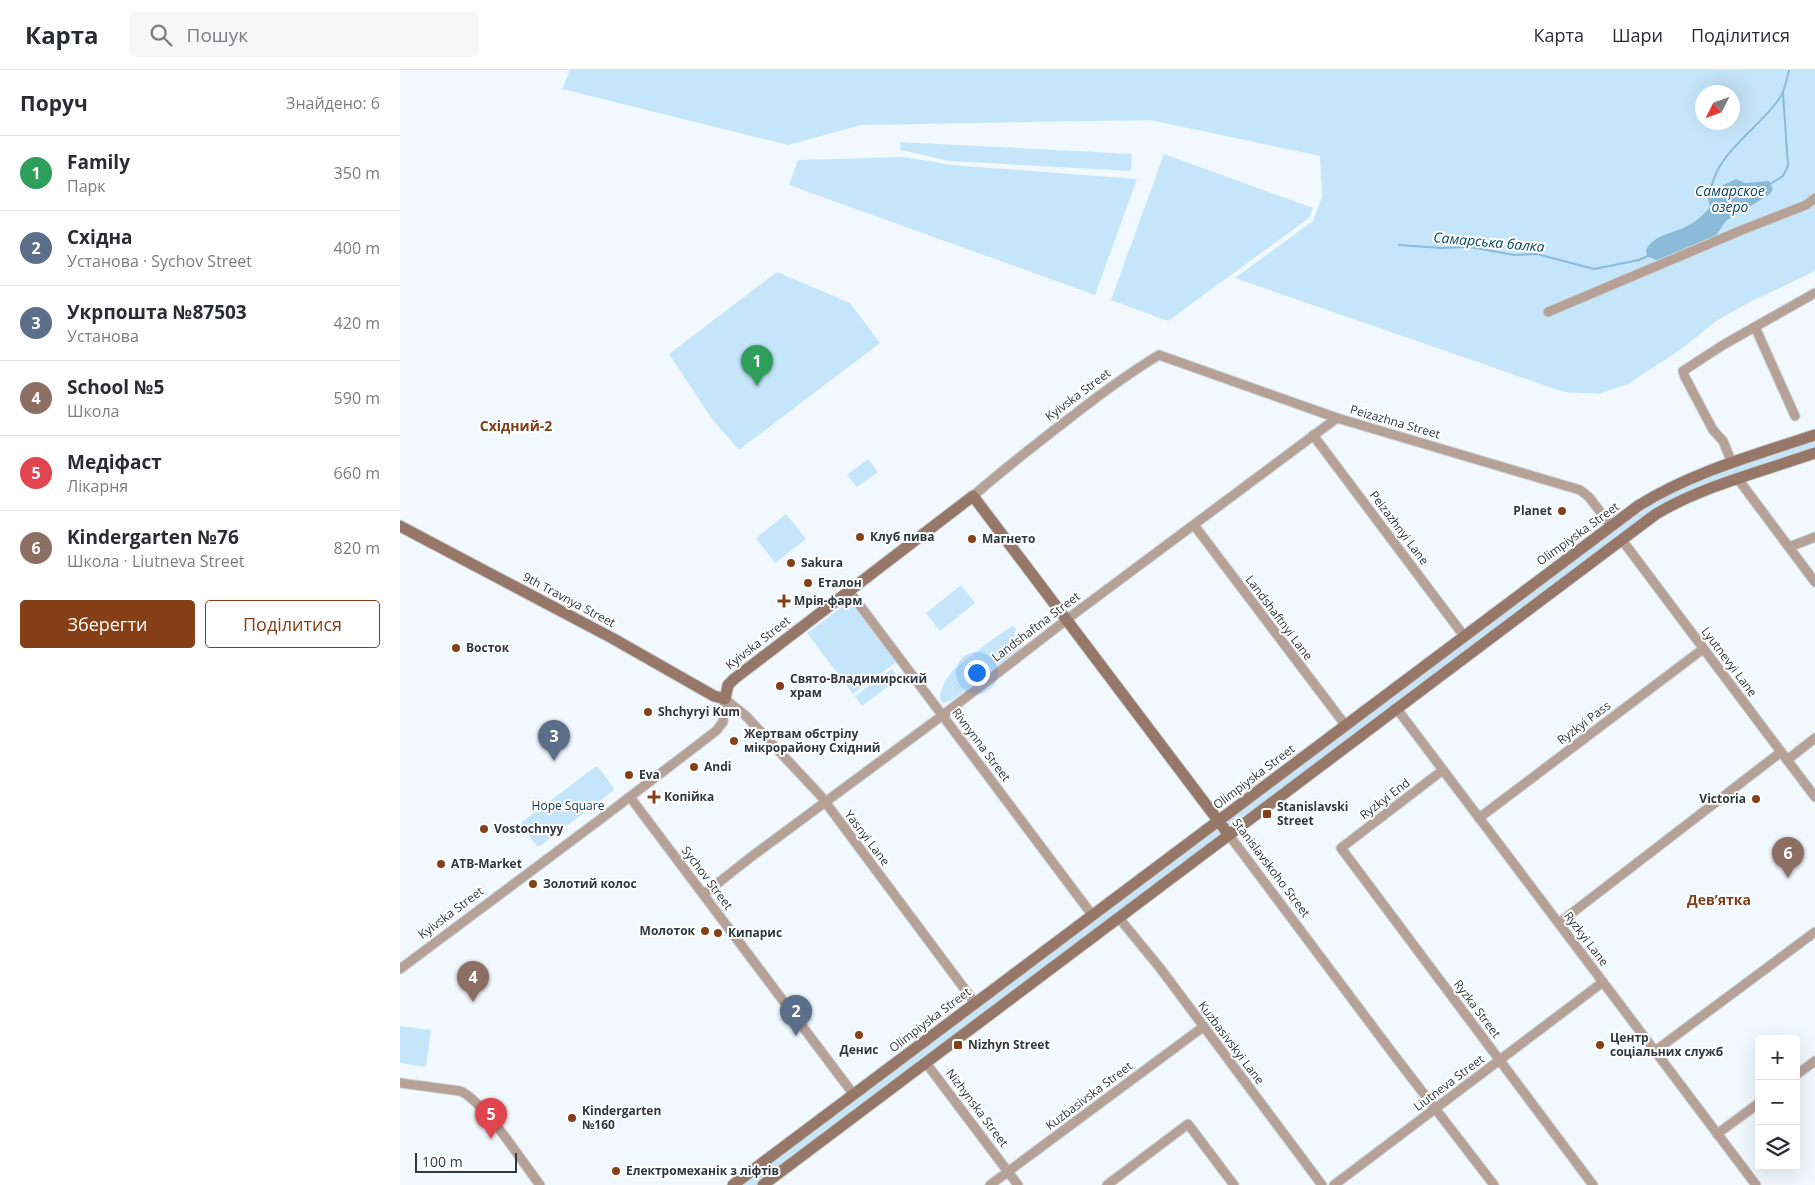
<!DOCTYPE html>
<html lang="uk">
<head>
<meta charset="utf-8">
<style>
	body { margin:0; font-family:"Open Sans",sans-serif; background:#f7f7f7; color:#2b2b33 }
	.controls { position:absolute; right:15px; bottom:15px; display:grid; overflow:hidden; border-radius:5px; box-shadow:0 5px 20px #0002 }
	.controls button { width:45px; height:45px; display:grid; place-items:center; padding:0; border:0; border-bottom:1px solid #e1e1e2; background:#fff; color:#2b2b33; font:25px sans-serif }
	.compass { position:absolute; left:1295px; top:15px; width:45px; height:45px; border-radius:50%; background:#fff; box-shadow:0 5px 20px #0002; rotate:228deg }
	.scale { position:absolute; left:15px; bottom:12px; width:102px; box-sizing:border-box; padding-left:5px; border:2px solid #30373d; border-top:0; font-size:14px; line-height:18px; white-space:nowrap; color:#30373d; -webkit-text-stroke:4px #fff; paint-order:stroke }
	.you { position:absolute; left:576px; top:602px; width:18px; height:18px; margin:-12px; border:4px solid #fff; border-radius:50%; background:#1a73e8; box-shadow:0 0 0 8px #1a73e833 }
	.badge { display:grid; place-items:center; width:32px; height:32px; border-radius:50%; background:#854017; color:#fff; font-size:16px; font-weight:700 }
	.pin { position:absolute; translate:-50% -41px; filter:drop-shadow(0 1px 2px #0008) }
	.pin::after { content:''; position:absolute; top:26px; width:18px; height:15px; background:inherit; clip-path:polygon(0 0,100% 0,50% 100%) }
	.list { margin:0; padding:0; list-style:none }
	h2 { display:flex; justify-content:space-between; align-items:center; height:65px; margin:0; padding:0 20px; font-size:21px }
	h2 small { font-size:16px; font-weight:400; color:#7c7c81 }
	.list li { display:grid; grid-template-columns:32px 1fr auto; gap:15px; align-items:center; box-sizing:border-box; height:75px; padding:0 20px; border-top:1px solid #e1e1e2 }
	.list b { display:block; font-size:19px; white-space:nowrap }
	.list p { margin:0; font-size:16px; white-space:nowrap; color:#7c7c81 }
	.list em { font-size:16px; font-style:normal; color:#7c7c81 }
	.actions { display:flex; gap:10px; padding:15px 20px }
	.actions a { flex:1; padding:11px 0; border:1px solid #854017; border-radius:5px; text-align:center; font-size:18px; color:#854017 }
	.actions .main { background:#854017; color:#fff }
	.icon { flex:none; width:28px; height:28px; fill:none; stroke:currentColor; stroke-width:2; stroke-linecap:round; stroke-linejoin:round }
	.map { position:relative; flex:none; width:1415px; height:1115px; overflow:hidden }
	header { display:flex; align-items:center; gap:30px; box-sizing:border-box; height:70px; padding:0 25px; background:#fff; border-bottom:1px solid #e1e1e2 }
	header strong { font-size:24px }
	nav { display:flex; gap:28px; margin-inline-start:auto; font-size:18px }
	.search { width:350px; height:45px; background:#f7f7f7; display:flex; align-items:center; gap:12px; box-sizing:border-box; padding:0 18px; border-radius:5px; color:#7c7c81; font-size:19px }
	main { display:flex }
	aside { flex:1; background:#fff }
	.map>svg:first-child { display:block }
	.green { fill:#c5e6fa; fill-rule:evenodd }
	.water { fill:#8bbad8 }
	.lines { fill:none; stroke-linecap:round; stroke-linejoin:round }
	.stream { stroke:#8bbad8; stroke-width:2 }
	.street-casing { stroke:#ced6db; stroke-width:11 }
	.secondary-casing { stroke:#ced6db; stroke-width:13 }
	.street { stroke:#b6a197; stroke-width:9 }
	.secondary { stroke:#967768; stroke-width:11 }
	.poi-dot { fill:#854017; stroke:#fff; stroke-width:2 }
	.labels { text-anchor:middle; stroke-width:4; stroke-linejoin:round; paint-order:stroke }
	.street-label { font-size:12px; fill:#30373d; stroke:#fff }
	.poi-label { font-size:12px; font-weight:bold; fill:#30373d; stroke:#fff; text-anchor:start }
	.park-label { font-size:12px; fill:#0e354a; stroke:#fff }
	.water-label { font-size:14px; font-style:italic; fill:#074562; stroke:#fff }
	.neighbourhood-label { font-size:14px; font-weight:bold; fill:#7d3e1a; stroke:#fff }
</style>
</head>
<body>
<header>
<strong>Карта</strong>
<div class="search"><svg class="icon" aria-label="search" viewBox="0 0 24 24"><circle cx="10" cy="10" r="6"/><path d="M15 15l6 6"/></svg>Пошук</div>
<nav><a>Карта</a><a>Шари</a><a>Поділитися</a></nav>
</header>
<main>
<aside>
<h2>Поруч<small>Знайдено: 6</small></h2>
<ul class="list">
<li><span class="badge" style="background:#2e9e5b">1</span><div><b>Family</b><p>Парк</p></div><em>350 m</em></li>
<li><span class="badge" style="background:#5c6f8a">2</span><div><b>Східна</b><p>Установа · Sychov Street</p></div><em>400 m</em></li>
<li><span class="badge" style="background:#5c6f8a">3</span><div><b>Укрпошта №87503</b><p>Установа</p></div><em>420 m</em></li>
<li><span class="badge" style="background:#8d6e63">4</span><div><b>School №5</b><p>Школа</p></div><em>590 m</em></li>
<li><span class="badge" style="background:#e0444e">5</span><div><b>Медіфаст</b><p>Лікарня</p></div><em>660 m</em></li>
<li><span class="badge" style="background:#8d6e63">6</span><div><b>Kindergarten №76</b><p>Школа · Liutneva Street</p></div><em>820 m</em></li>
</ul>
<div class="actions"><a class="main">Зберегти</a><a>Поділитися</a></div>
</aside>
<div class="map">
<svg width="1415" height="1115" viewBox="0 0 1415 1115">
	<rect width="100%" height="100%" fill="#f1f9fe"/>
	<g class="green">
		<path d="M 170,0 L 1415,0 L 1415,201 L 1350,232 L 1316,251 L 1280,280 L 1228,314 L 1199,324 L 1164,322 L 835,208 L 913,151 L 922,127 L 920,86 L 750,50 L 461,55 L 388,75 L 162,19 ZM 1302,22 L 1332,22 L 1332,52 L 1302,52 Z"/>
		<polygon points="500,72 732,84 731,101 549,91 501,80"/>
		<polygon points="764,84 913,138 909,148 768,251 711,230"/>
		<polygon points="504,87 552,95 737,109 695,225 389,115 398,90"/>
		<polygon points="377,202 450,233 480,273 339,380 312,349 269,284"/>
		<polygon points="1415,365 1415,383 1277,433 363,1115 333,1115 1253,427"/>
		<polygon points="468,389 478,402 457,417 447,405"/>
		<polygon points="386,444 406,469 375,493 356,468"/>
		<polygon points="561,515 575,533 540,561 526,543"/>
		<polygon points="453,529 499,590 453,624 407,563"/>
		<path d="M 612,556 L 616,558 L 614,568 C 618,573 621,574 620,580 L 552,630 L 543,633 L 540,630 L 540,624 L 545,611 L 553,600 L 594,568 Z"/>
		<polygon points="492,599 499,608 462,636 455,626"/>
		<polygon points="195,697 198,697 214,718 213,721 140,776 137,776 121,755 122,752"/>
		<polygon points="0,956 31,960 26,997 0,993"/>
	</g>
	<path class="water" d="M 1336,109 L 1345,113 L 1369,111 L 1373,119 L 1370,124 L 1326,151 L 1315,167 L 1261,192 L 1247,186 L 1246,180 C 1255,163 1274,164 1289,155 C 1297,151 1304,144 1310,137 L 1306,121 L 1309,117 L 1319,117 Z"/>
	<g class="lines">
		<g class="stream">
			<polyline points="1370,114 1383,106 1388,96 1383,23"/>
			<path d="M 1311,119 C 1318,80 1361,58 1381,26 C 1385,19 1387,8 1389,0"/>
			<polyline points="999,175 1041,178 1070,177 1114,185 1137,184 1194,199 1239,190 1250,185"/>
		</g>
		<g class="street-casing">
			<g id="street">
				<polyline points="1148,242 1342,160 1406,135 1415,128"/>
				<polyline points="1355,257 1395,346"/>
				<polyline points="913,365 1064,566"/>
				<polyline points="1332,393 1323,371 1313,360 1285,307 1283,301 1323,275 1415,223"/>
				<polyline points="1338,409 1415,512"/>
				<path d="M 573,426 C 606,397 640,371 675,344 C 702,323 729,303 759,285 L 937,348 L 1180,420 L 1189,427 L 1211,456"/>
				<polyline points="794,455 946,656"/>
				<polyline points="1222,470 1415,727"/>
				<polyline points="1389,477 1415,467"/>
				<polyline points="449,521 693,846"/>
				<polyline points="325,629 346,646 420,725 575,933"/>
				<polyline points="997,639 1356,1115"/>
				<polyline points="1387,690 1415,668"/>
				<polyline points="1043,700 941,778 1193,1115"/>
				<polyline points="230,727 454,1025"/>
				<polyline points="1079,748 1303,579"/>
				<polyline points="829,765 994,985 1094,1115"/>
				<polyline points="304,824 351,787 543,645 678,541 937,348"/>
				<polyline points="719,848 760,898 922,1115"/>
				<polyline points="1159,853 1381,682"/>
				<polyline points="0,899 206,745 316,661 323,652 325,629"/>
				<polyline points="1255,981 1415,862"/>
				<polyline points="526,993 618,1115"/>
				<polyline points="1396,1005 1415,991"/>
				<path d="M 0,1013 L 60,1021 C 83,1030 123,1093 140,1115"/>
				<polyline points="1317,1064 1359,1033"/>
				<polyline points="590,1115 803,957"/>
				<polyline points="707,1115 788,1054 834,1115"/>
				<polyline points="934,1115 1203,912"/>
			</g>
		</g>
		<g class="secondary-casing">
			<g id="secondary">
				<polyline points="0,456 212,568 314,626 325,629 328,615 334,609 573,426 829,765"/>
				<path d="M 333,1115 L 1238,436 C 1292,402 1355,385 1415,365"/>
				<path d="M 363,1115 L 1256,444 C 1303,416 1363,401 1415,383"/>
			</g>
		</g>
		<use href="#street" class="street"/>
		<use href="#secondary" class="secondary"/>
	</g>
	<g class="poi-dot">
		<circle cx="1162" cy="441" r="5"/>
		<circle cx="460" cy="467" r="5"/>
		<circle cx="572" cy="469" r="5"/>
		<circle cx="391" cy="493" r="5"/>
		<circle cx="408" cy="513" r="5"/>
		<path d="M381.5 523.5h5v5h5v5h-5v5h-5v-5h-5v-5h5z"/>
		<circle cx="56" cy="578" r="5"/>
		<circle cx="380" cy="616" r="5"/>
		<circle cx="248" cy="642" r="5"/>
		<circle cx="334" cy="671" r="5"/>
		<circle cx="294" cy="697" r="5"/>
		<circle cx="229" cy="705" r="5"/>
		<path d="M251.5 719.5h5v5h5v5h-5v5h-5v-5h-5v-5h5z"/>
		<circle cx="1356" cy="729" r="5"/>
		<rect x="862" y="739" width="10" height="10" rx="2.5"/>
		<circle cx="84" cy="759" r="5"/>
		<circle cx="41" cy="794" r="5"/>
		<circle cx="133" cy="814" r="5"/>
		<circle cx="305" cy="861" r="5"/>
		<circle cx="318" cy="863" r="5"/>
		<circle cx="459" cy="965" r="5"/>
		<rect x="553" y="970" width="10" height="10" rx="2.5"/>
		<circle cx="1200" cy="975" r="5"/>
		<circle cx="172" cy="1048" r="5"/>
		<circle cx="216" cy="1101" r="5"/>
	</g>
	<g class="labels">
		<g class="street-label">
			<text transform="translate(678 325) rotate(-37)" y="4">Kyivska Street</text>
			<text transform="translate(995 352) rotate(16)" y="4">Peizazhna Street</text>
			<text transform="translate(999 458) rotate(53)" y="4">Peizazhnyi Lane</text>
			<text transform="translate(1178 464) rotate(-36)" y="4">Olimpiyska Street</text>
			<text transform="translate(169 530) rotate(28)" y="4">9th Travnya Street</text>
			<text transform="translate(879 548) rotate(53)" y="4">Landshaftnyi Lane</text>
			<text transform="translate(636 557) rotate(-37)" y="4">Landshaftna Street</text>
			<text transform="translate(358 573) rotate(-38)" y="4">Kyivska Street</text>
			<text transform="translate(1329 592) rotate(53)" y="4">Lyutnevyi Lane</text>
			<text transform="translate(1184 653) rotate(-37)" y="4">Ryzkyi Pass</text>
			<text transform="translate(581 675) rotate(53)" y="4">Rivnynna Street</text>
			<text transform="translate(854 707) rotate(-37)" y="4">Olimpiyska Street</text>
			<text transform="translate(985 729) rotate(-37)" y="4">Ryzkyi End</text>
			<text transform="translate(467 768) rotate(53)" y="4">Yasnyi Lane</text>
			<text transform="translate(871 798) rotate(53)" y="4">Stanislavskoho Street</text>
			<text transform="translate(307 808) rotate(53)" y="4">Sychov Street</text>
			<text transform="translate(51 843) rotate(-37)" y="4">Kyivska Street</text>
			<text transform="translate(1186 869) rotate(53)" y="4">Ryzkyi Lane</text>
			<text transform="translate(1077 939) rotate(53)" y="4">Ryzka Street</text>
			<text transform="translate(530 950) rotate(-37)" y="4">Olimpiyska Street</text>
			<text transform="translate(831 973) rotate(53)" y="4">Kuzbasivskyi Lane</text>
			<text transform="translate(1049 1013) rotate(-37)" y="4">Liutneva Street</text>
			<text transform="translate(689 1026) rotate(-37)" y="4">Kuzbasivska Street</text>
			<text transform="translate(577 1038) rotate(53)" y="4">Nizhynska Street</text>
		</g>
		<g class="poi-label">
			<text x="1152" y="445" text-anchor="end">Planet</text>
			<text x="470" y="471">Клуб пива</text>
			<text x="582" y="473">Магнето</text>
			<text x="401" y="497">Sakura</text>
			<text x="418" y="517">Еталон</text>
			<text x="394" y="535">Мрія-фарм</text>
			<text x="66" y="582">Восток</text>
			<text x="390" y="613">Свято-Владимирский<tspan x="390" dy="14">храм</tspan></text>
			<text x="258" y="646">Shchyryi Kum</text>
			<text x="344" y="668">Жертвам обстрілу<tspan x="344" dy="14">мікрорайону Східний</tspan></text>
			<text x="304" y="701">Andi</text>
			<text x="239" y="709">Eva</text>
			<text x="264" y="731">Копійка</text>
			<text x="1346" y="733" text-anchor="end">Victoria</text>
			<text x="877" y="741">Stanislavski<tspan x="877" dy="14">Street</tspan></text>
			<text x="94" y="763">Vostochnyy</text>
			<text x="51" y="798">ATB-Market</text>
			<text x="143" y="818">Золотий колос</text>
			<text x="295" y="865" text-anchor="end">Молоток</text>
			<text x="328" y="867">Кипарис</text>
			<text x="1210" y="972">Центр<tspan x="1210" dy="14">соціальних служб</tspan></text>
			<text x="568" y="979">Nizhyn Street</text>
			<text x="459" y="984" text-anchor="middle">Денис</text>
			<text x="182" y="1045">Kindergarten<tspan x="182" dy="14">№160</tspan></text>
			<text x="226" y="1105">Електромеханік з ліфтів</text>
		</g>
		<g class="park-label">
			<text x="168" y="740">Hope Square</text>
		</g>
		<g class="water-label">
			<text x="1330" y="126">Самарское<tspan x="1330" dy="16">озеро</tspan></text>
			<text transform="translate(1089 172) rotate(5)" y="5">Самарська балка</text>
		</g>
		<g class="neighbourhood-label">
			<text x="116" y="361">Східний-2</text>
			<text x="1319" y="835">Дев’ятка</text>
		</g>
	</g>
</svg>
<div class="controls">
<button>+</button>
<button>−</button>
<button><svg class="icon" aria-label="layers" viewBox="0 0 24 24"><path d="M12 4l9 5-9 5-9-5zM3 14l9 5 9-5"/></svg></button>
</div>
<svg class="compass" viewBox="-18 -18 36 36"><path d="M0-13l5 13h-10z" fill="#e53935"/><path d="M0 13l5-13h-10z" fill="#7c7c81"/></svg>
<div class="scale">100 m</div>
<div class="you"></div>
<div class="pin badge" style="left:357px;top:316px;background:#2e9e5b">1</div>
<div class="pin badge" style="left:396px;top:966px;background:#5c6f8a">2</div>
<div class="pin badge" style="left:154px;top:691px;background:#5c6f8a">3</div>
<div class="pin badge" style="left:73px;top:932px;background:#8d6e63">4</div>
<div class="pin badge" style="left:91px;top:1069px;background:#e0444e">5</div>
<div class="pin badge" style="left:1388px;top:808px;background:#8d6e63">6</div>
</div>
</main>
</body>
</html>
